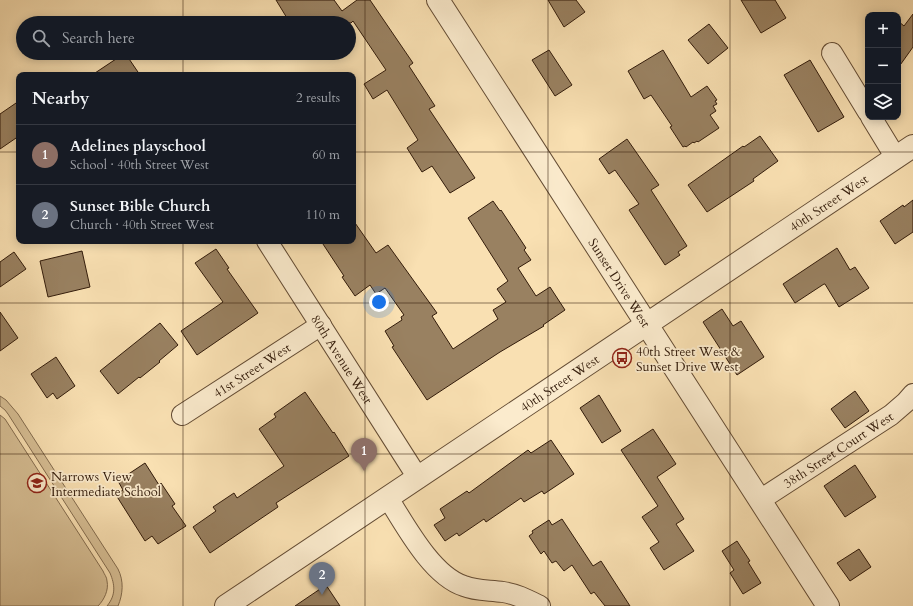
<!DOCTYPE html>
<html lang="en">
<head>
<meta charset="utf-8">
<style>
	body { margin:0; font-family:Cardo,serif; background:#20242c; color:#f1f3f6 }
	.controls { position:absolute; right:12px; top:12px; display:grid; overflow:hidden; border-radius:8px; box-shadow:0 2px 10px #0003 }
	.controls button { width:36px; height:36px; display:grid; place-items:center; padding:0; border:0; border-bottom:1px solid #363941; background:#171b24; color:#f1f3f6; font:20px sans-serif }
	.you { position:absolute; left:379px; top:302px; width:14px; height:14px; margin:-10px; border:3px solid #fff; border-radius:50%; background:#1a73e8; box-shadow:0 0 0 6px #1a73e833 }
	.badge { display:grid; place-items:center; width:26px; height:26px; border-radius:50%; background:#db2777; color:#fff; font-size:13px; font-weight:700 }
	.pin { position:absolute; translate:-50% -33px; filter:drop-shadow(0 1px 2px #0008) }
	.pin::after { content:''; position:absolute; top:21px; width:14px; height:12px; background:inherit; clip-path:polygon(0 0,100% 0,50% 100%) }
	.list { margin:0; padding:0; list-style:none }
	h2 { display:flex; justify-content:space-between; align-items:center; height:52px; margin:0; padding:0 16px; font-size:17px }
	h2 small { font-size:13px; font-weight:400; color:#9ea1a6 }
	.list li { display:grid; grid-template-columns:26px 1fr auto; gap:12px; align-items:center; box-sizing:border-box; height:60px; padding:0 16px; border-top:1px solid #363941 }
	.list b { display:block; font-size:15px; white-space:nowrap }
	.list p { margin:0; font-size:13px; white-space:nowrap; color:#9ea1a6 }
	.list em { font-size:13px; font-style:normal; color:#9ea1a6 }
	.icon { flex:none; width:22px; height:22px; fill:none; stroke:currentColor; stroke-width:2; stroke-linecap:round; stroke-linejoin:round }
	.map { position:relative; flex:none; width:913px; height:606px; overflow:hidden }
	.search { position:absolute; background:#171b24; box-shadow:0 2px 10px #0003; left:16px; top:16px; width:340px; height:44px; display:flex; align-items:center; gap:10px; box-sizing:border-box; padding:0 14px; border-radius:22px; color:#9ea1a6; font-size:15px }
	.panel { position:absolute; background:#171b24; box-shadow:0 2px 10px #0003; left:16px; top:72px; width:340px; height:172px; border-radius:8px }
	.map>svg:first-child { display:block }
	.green { fill:#d7bf95; stroke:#846d50 }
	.building { fill:#998161; stroke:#321b0a }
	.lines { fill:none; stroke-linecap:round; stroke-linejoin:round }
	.minor-casing { stroke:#644c34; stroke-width:22 }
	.tertiary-casing { stroke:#644c34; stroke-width:24 }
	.minor { stroke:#fbebcd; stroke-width:20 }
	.tertiary { stroke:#fbebcd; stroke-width:22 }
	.grid { fill:none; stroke:#321b0a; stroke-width:1; stroke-opacity:0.55 }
	.labels { text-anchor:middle; stroke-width:3.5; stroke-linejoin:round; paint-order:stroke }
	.street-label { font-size:13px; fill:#321b0a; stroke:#fbebcd }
	.poi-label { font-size:13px; fill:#321b0a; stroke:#fbebcd; text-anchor:start }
</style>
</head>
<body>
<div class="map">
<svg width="913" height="606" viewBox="0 0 913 606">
	<rect width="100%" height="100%" fill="#f9e0b2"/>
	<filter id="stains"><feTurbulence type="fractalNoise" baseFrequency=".005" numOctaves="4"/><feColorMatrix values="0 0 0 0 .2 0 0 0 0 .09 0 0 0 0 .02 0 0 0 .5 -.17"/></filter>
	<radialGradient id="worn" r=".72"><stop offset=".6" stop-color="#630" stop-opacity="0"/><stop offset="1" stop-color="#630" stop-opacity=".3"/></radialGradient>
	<g class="green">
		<path d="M 0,396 L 6,400 L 18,414 L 118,569 C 124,581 123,594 118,606 L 107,606 C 116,595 115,585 110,573 L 8,414 L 5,410 L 0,406 Z"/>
		<path d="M 0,415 L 5,419 L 103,571 C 104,574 107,577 107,581 C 109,590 104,600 98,606 L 0,606 Z"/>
	</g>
	<g class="building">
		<polygon points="276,0 334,0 342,11 357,0 370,0 413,63 409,66 435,106 429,109 475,178 450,193 432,166 422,172 407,148 418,140 387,90 373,99 364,84 386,70 353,21 351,23 290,23"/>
		<polygon points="548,0 576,0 585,12 564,27"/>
		<polygon points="741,0 775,0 786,18 761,33"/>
		<polygon points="913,14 913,47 898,68 898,21 904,26"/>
		<polygon points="709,24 728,48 708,64 688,40"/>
		<polygon points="549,50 572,85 555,96 532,60"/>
		<polygon points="663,50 691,97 707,86 717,100 715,101 717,104 713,106 716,111 710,115 719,128 698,142 697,141 694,143 693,142 686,147 685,146 683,147 670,127 672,126 651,95 644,99 628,71"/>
		<polygon points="125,53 140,75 92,75"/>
		<polygon points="810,60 844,117 818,132 784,75"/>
		<polygon points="19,101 19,136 0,149 0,114"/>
		<polygon points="760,136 778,161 753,179 754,181 707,212 688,185 743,146 744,147"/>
		<polygon points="627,139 659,185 651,190 687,246 678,252 680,255 665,265 629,210 639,204 615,170 609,174 599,159"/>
		<polygon points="913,200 913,232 895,244 880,221 903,205 904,207"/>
		<polygon points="493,201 500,211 501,210 526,248 524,250 531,260 518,268 536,296 550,287 565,310 543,325 544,326 500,352 427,400 392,347 394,346 385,331 402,320 401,317 404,315 385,288 376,294 370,285 355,296 342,277 344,276 321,241 353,241 353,220 376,253 388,245 437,313 432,316 453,349 498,319 493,310 506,302 497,289 508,281 468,218"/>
		<polygon points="837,248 850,270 855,267 869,288 839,307 825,284 824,284 795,303 783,284"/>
		<polygon points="216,249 229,268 227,269 258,313 197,355 181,331 223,302 195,263"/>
		<polygon points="82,251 90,287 48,297 40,261"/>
		<polygon points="14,252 26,269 0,287 0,262"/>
		<polygon points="722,309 733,326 741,321 764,357 737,375 703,322"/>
		<polygon points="0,312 18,338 0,351"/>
		<polygon points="160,323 178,345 159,361 160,362 140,378 139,377 118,394 100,371"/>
		<polygon points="56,357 75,386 57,399 53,393 47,398 31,374"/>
		<polygon points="855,391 869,411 845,428 831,409"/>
		<polygon points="305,392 333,433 334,432 349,456 276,503 278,507 210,553 193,527 216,511 213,507 234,493 237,498 284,466 259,429 276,417 274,414"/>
		<polygon points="599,395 621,431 602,443 580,408"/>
		<polygon points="653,429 676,464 657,477 684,519 676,524 694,551 664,570 650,548 659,542 642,517 658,506 621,450"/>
		<polygon points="551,440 574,474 544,494 542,491 524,502 521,498 486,522 484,519 459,536 457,533 445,541 434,525 445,518 440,509 467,491 469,493 528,450 531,453"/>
		<polygon points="145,463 159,485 161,483 175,504 172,506 186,526 158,544 152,536 145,541 116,495 123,490 118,481"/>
		<polygon points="855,465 876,497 845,517 824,486"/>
		<polygon points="562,519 593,566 601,561 630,606 605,606 594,592 591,594 572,565 564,571 556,561 552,563 544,551 541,554 529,536 533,533 532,531 549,520 552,525"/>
		<polygon points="737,541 750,561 748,562 761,583 743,594 730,573 734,570 722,551"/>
		<polygon points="859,549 871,567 850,581 837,563"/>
		<polygon points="326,585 340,606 295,606"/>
	</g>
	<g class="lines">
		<g class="minor-casing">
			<g id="minor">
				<polyline points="832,53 868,112"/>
				<polyline points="871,117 896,158"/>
				<path id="s1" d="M 267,241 L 418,478"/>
				<path id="s2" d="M 182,415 L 321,325"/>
				<path d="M 388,498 C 405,525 432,576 464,586 C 476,591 490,590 503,592 C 517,594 528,600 540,606"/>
				<path id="s3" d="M 760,500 L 891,415 L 906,402 L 913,394"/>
			</g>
		</g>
		<g class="tertiary-casing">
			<g id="tertiary">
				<path id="s4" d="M 438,0 L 828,606"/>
				<path id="s5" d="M 226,606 L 913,146"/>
			</g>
		</g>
		<use href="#minor" class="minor"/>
		<use href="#tertiary" class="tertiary"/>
	</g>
	<path class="grid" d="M 183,0 L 183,23M 365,0 L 365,606M 548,0 L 548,606M 730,0 L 730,606M 183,53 L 183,75M 0,152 L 19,152M 353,152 L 913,152M 183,241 L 183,606M 0,303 L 913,303M 0,454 L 913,454"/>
	<defs>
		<g id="bus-ring" transform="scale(1)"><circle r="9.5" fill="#fbebcd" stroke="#8f2418" stroke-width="1.5"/><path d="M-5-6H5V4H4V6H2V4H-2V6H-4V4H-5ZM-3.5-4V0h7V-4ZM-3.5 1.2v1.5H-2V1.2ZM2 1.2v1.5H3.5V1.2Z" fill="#8f2418"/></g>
		<g id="school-ring" transform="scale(1)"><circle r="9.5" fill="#fbebcd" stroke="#8f2418" stroke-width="1.5"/><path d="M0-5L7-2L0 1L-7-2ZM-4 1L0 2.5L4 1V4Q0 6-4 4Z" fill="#8f2418"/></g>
	</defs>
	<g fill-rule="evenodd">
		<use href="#bus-ring" x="622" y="358"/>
		<use href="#school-ring" x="37" y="483"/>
	</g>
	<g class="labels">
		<g class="street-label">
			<text dy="5" stroke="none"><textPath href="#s5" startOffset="725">40th Street West</textPath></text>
			<text dy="5" stroke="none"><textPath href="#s4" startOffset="336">Sunset Drive West</textPath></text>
			<text dy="5" stroke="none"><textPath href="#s1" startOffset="140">80th Avenue West</textPath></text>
			<text dy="5" stroke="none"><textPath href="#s2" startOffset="83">41st Street West</textPath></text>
			<text dy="5" stroke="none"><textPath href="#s5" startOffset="401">40th Street West</textPath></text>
			<text dy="5" stroke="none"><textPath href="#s3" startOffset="93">38th Street Court West</textPath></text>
		</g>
		<g class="poi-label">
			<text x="636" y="356">40th Street West &amp;<tspan x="636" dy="15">Sunset Drive West</tspan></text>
			<text x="51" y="481">Narrows View<tspan x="51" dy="15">Intermediate School</tspan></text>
		</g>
	</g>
	<rect width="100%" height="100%" filter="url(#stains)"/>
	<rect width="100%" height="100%" fill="url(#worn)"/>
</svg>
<div class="controls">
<button>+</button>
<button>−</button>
<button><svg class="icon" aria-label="layers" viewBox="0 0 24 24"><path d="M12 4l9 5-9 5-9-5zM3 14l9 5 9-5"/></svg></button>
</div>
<div class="you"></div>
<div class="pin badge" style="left:364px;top:471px;background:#8d6e63">1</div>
<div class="pin badge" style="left:322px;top:595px;background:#6b7280">2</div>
<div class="search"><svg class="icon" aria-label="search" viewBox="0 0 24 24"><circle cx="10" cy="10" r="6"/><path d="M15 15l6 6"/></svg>Search here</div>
<section class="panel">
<h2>Nearby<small>2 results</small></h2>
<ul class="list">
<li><span class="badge" style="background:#8d6e63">1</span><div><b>Adelines playschool</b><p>School · 40th Street West</p></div><em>60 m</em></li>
<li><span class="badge" style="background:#6b7280">2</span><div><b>Sunset Bible Church</b><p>Church · 40th Street West</p></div><em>110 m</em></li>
</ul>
</section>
</div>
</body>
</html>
